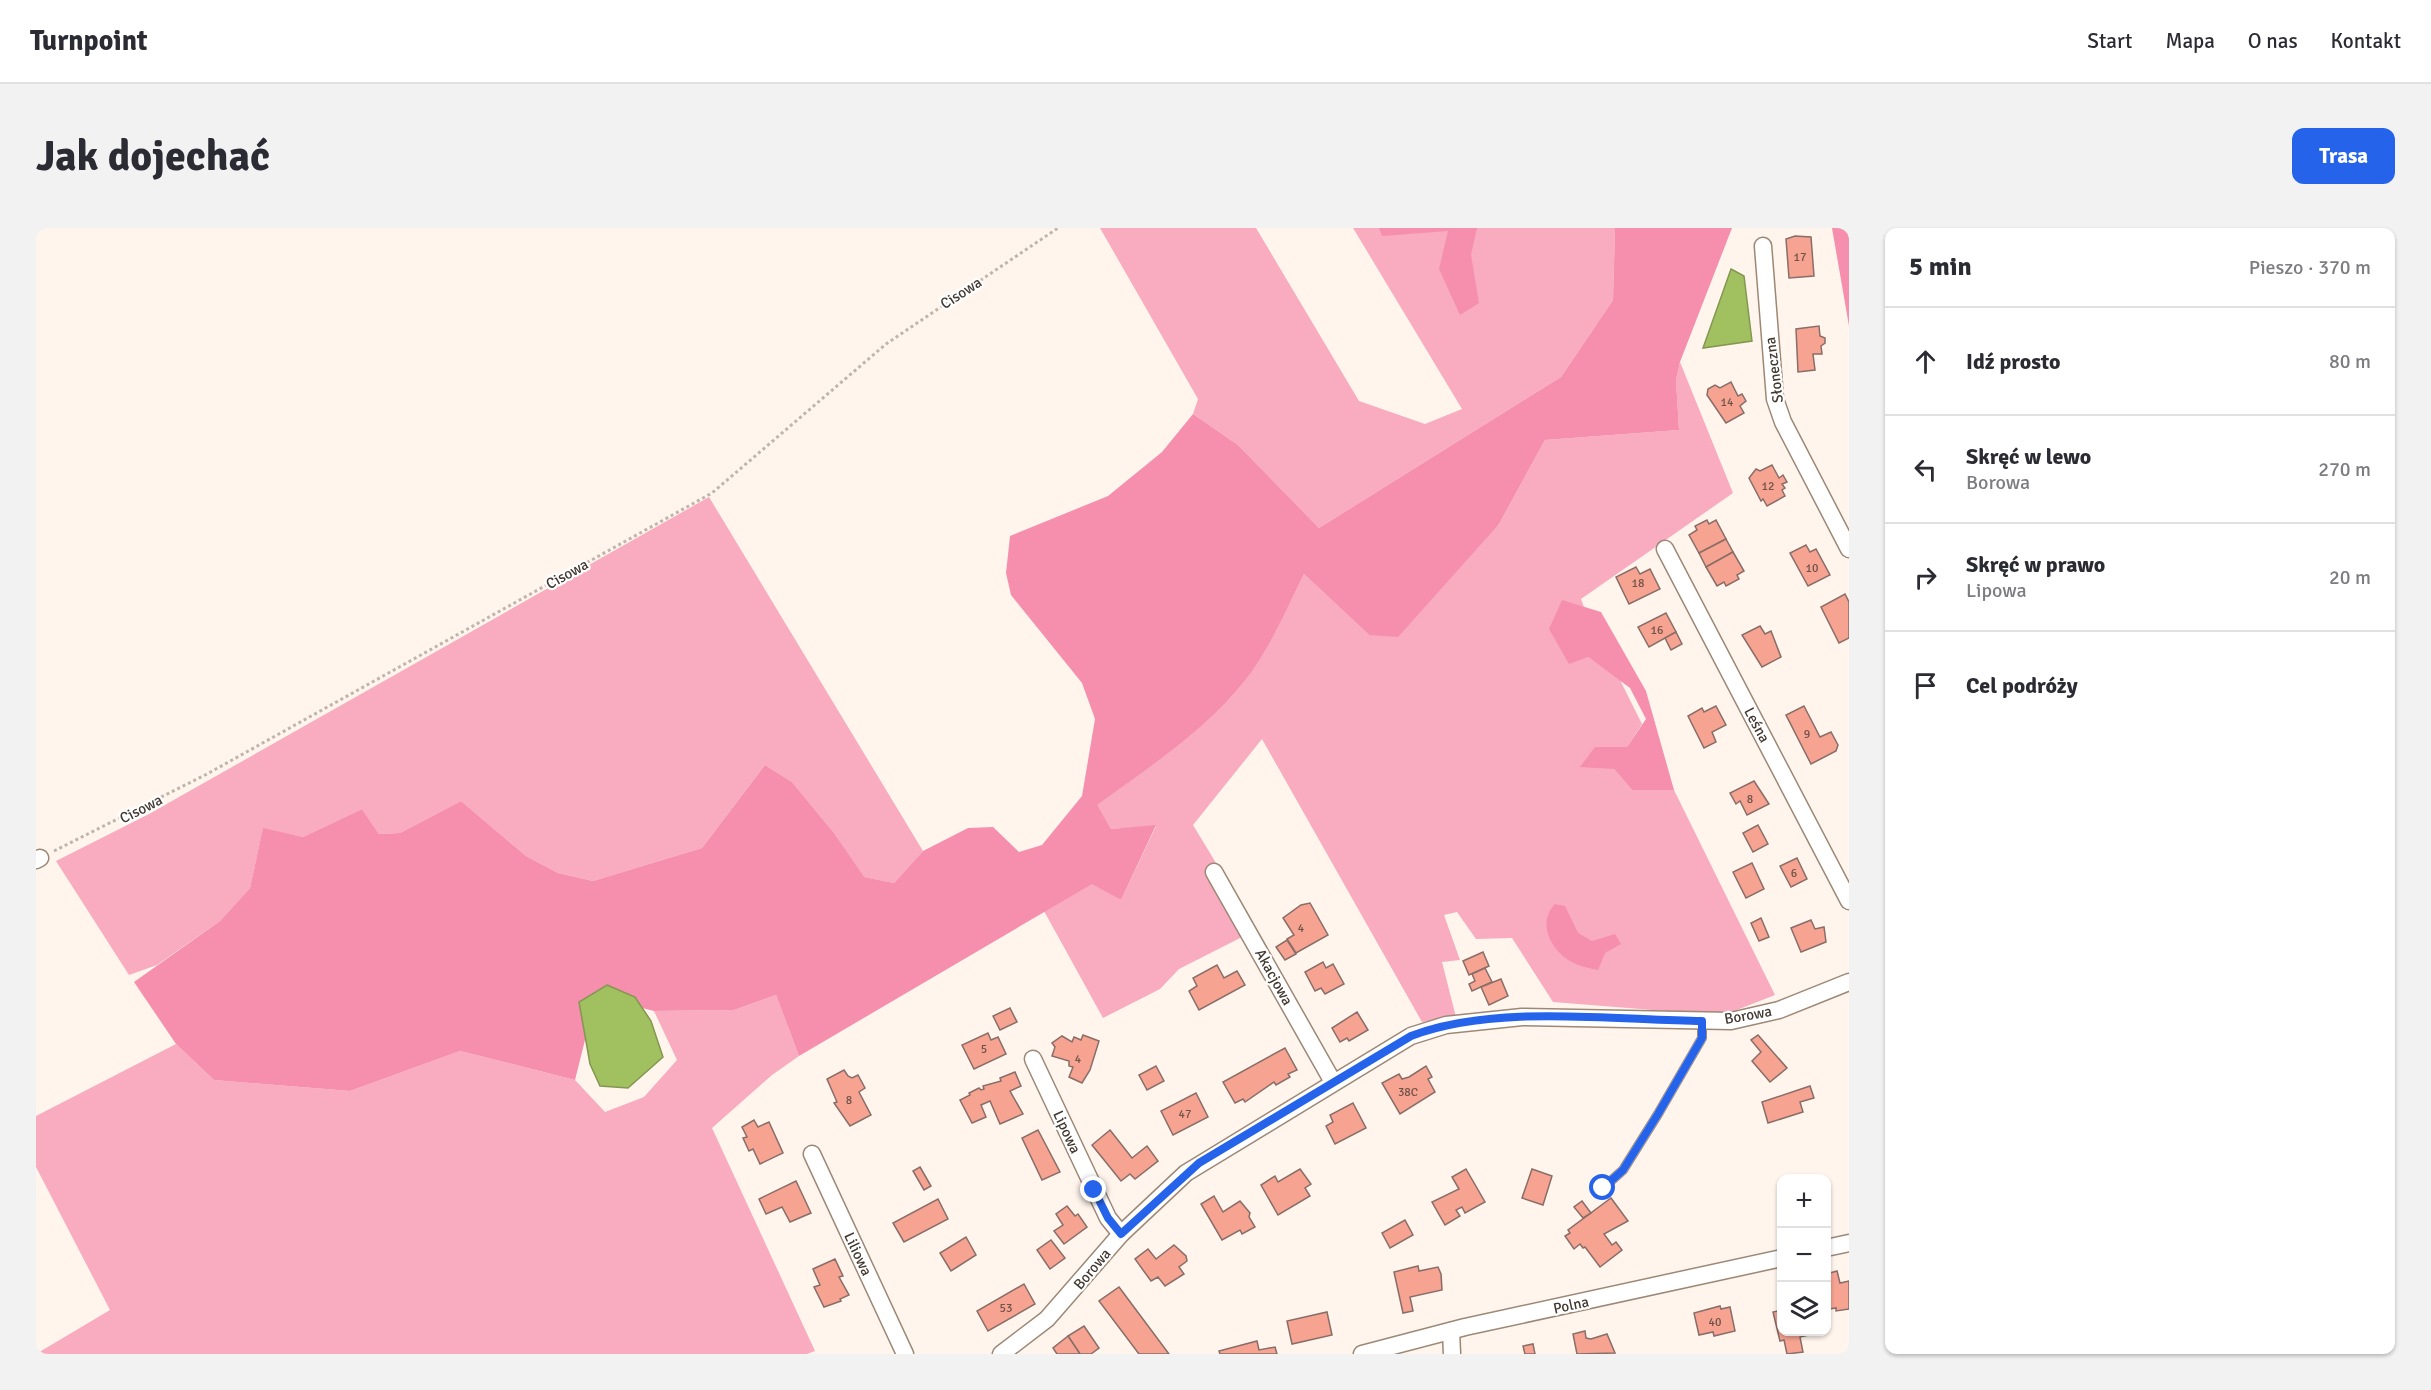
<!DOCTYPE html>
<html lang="pl">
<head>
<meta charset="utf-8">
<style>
	body { margin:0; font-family:Signika,sans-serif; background:#f2f2f3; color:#2b2b33 }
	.controls { position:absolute; right:18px; bottom:18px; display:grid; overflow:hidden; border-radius:12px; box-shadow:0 2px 4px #0004 }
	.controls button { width:54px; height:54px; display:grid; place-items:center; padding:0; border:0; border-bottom:2px solid #e1e1e2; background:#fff; color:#2b2b33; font:30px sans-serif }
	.stop { position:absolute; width:18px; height:18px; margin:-14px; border:4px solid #2563eb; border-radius:50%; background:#fff }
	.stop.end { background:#2563eb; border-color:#fff; box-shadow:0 2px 6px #0008 }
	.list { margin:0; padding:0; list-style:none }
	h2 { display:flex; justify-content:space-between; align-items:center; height:78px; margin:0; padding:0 24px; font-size:26px }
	h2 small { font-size:20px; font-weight:400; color:#7c7c81 }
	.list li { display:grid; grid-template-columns:39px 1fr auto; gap:18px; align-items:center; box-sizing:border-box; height:108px; padding:0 24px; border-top:2px solid #e1e1e2 }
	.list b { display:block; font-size:22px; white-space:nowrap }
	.list p { margin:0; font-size:20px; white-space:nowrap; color:#7c7c81 }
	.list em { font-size:20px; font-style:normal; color:#7c7c81 }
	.icon { flex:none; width:33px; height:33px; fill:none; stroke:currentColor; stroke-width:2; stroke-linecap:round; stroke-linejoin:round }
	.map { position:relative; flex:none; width:1813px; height:1126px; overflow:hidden; border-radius:12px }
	header { display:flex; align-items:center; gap:36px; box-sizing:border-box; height:84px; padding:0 30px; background:#fff; border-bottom:2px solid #e1e1e2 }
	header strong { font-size:28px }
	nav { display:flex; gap:33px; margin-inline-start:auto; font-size:21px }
	.intro { display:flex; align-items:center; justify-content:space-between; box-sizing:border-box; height:144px; padding:0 36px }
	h1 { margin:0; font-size:42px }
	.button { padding:15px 27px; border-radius:12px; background:#2563eb; color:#fff; font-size:21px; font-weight:700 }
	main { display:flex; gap:36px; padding:0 36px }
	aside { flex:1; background:#fff; border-radius:12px; box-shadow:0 2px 4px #0004 }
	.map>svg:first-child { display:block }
	.green { fill:#f9abc0 }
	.forest { fill:#f58fad }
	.water { fill:#a1c060; stroke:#849752; stroke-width:1.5 }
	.building { fill:#f6a392; stroke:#896d67; stroke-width:1.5 }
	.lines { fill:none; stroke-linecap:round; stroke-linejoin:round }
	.lane-casing { stroke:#9d8876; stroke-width:10 }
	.street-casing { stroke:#9d8876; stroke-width:19 }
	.path { stroke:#bfb5ad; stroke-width:3; stroke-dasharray:3 3; stroke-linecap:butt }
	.lane { stroke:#fff; stroke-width:8 }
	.street { stroke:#fff; stroke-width:16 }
	.route { stroke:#2563eb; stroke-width:8 }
	.labels { text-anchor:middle; stroke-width:4.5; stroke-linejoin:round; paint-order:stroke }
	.number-label { font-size:12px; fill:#6e5348 }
	.street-label { font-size:15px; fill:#413830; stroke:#fff }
</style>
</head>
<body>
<header>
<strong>Turnpoint</strong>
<nav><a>Start</a><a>Mapa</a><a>O nas</a><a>Kontakt</a></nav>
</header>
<div class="intro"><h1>Jak dojechać</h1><a class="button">Trasa</a></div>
<main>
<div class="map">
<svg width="1813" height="1126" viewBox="0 0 1813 1126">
	<rect width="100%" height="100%" fill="#fff5ed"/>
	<g class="green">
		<polygon points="1064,0 1220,0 1323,173 1389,196 1426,181 1317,0 1579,0 1577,72 1525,149 1283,300 1202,217 1157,186 1162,171"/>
		<path d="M 1644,134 L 1697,265 L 1545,371 L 1548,379 L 1526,373 L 1552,429 L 1584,452 L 1606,496 L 1591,519 L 1559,519 L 1596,562 L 1638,562 L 1739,767 L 1693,785 L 1642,784 L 1517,774 L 1476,710 L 1440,711 L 1421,684 L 1408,687 L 1424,732 L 1406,734 L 1420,789 L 1386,794 L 1226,511 L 1157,597 L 1223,706 L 1208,708 L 1143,741 L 1124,761 L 1067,790 L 1008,683 L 1056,655 L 1085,672 L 1120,598 L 1075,601 L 1060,577 C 1112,540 1168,504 1208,454 C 1233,421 1250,383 1268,346 L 1333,407 L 1463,296 L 1509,212 L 1643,202 L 1640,152 Z"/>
		<polygon points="673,269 887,623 858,655 827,649 798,605 756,554 729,537 666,620 557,653 522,645 490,628 425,573 364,605 343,606 326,581 267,609 227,601 214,660 184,693 121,737 93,747 20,633 113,586"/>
		<polygon points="740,767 763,828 736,847 676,900 779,1123 771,1126 0,1126 74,1082 0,939 0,888 140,816 178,852 314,863 424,823 539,852 569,884 608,869 641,832 618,783 698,782"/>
	</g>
	<g class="forest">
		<polygon points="1343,0 1441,0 1435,27 1443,75 1424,87 1403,41 1412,3 1346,8"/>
		<path d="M 1579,0 L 1696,0 L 1644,134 L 1640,152 L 1643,202 L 1509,212 L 1463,296 L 1362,409 L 1333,407 L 1268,346 C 1250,383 1233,422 1208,454 C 1168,504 1112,540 1061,577 L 1075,601 L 1120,597 L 1085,672 L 1056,656 L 763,828 L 740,767 L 698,782 L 618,783 L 560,768 L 539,852 L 424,823 L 314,863 L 178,852 L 140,816 L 98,754 L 184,693 L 214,660 L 227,600 L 267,609 L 326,581 L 343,606 L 364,605 L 425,573 L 490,628 L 522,645 L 557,653 L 666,620 L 729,537 L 756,554 L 798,605 L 828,649 L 858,655 L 887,623 L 932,600 L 957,599 L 983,624 L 1006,617 L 1046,568 L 1059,491 L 1046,455 L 975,367 L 970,345 L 974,308 L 1072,268 L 1126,224 L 1157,186 L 1202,217 L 1283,300 L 1525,149 L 1577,72 Z"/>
		<polygon points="1796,0 1813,0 1813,98"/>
		<polygon points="1526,372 1565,384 1610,463 1638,562 1596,562 1578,541 1544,539 1559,519 1591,519 1610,491 1594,460 1552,429 1533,436 1513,401"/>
		<path d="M 1519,676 L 1529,678 L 1542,705 L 1556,713 L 1579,706 L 1585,716 L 1569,725 L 1562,742 C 1554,740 1545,739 1538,735 C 1516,725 1500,695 1519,676 Z"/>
	</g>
	<g class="water">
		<polygon points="1695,41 1708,48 1716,113 1667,120"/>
		<polygon points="571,757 599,769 615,793 627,829 592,860 564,858 554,836 543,774"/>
	</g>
	<g class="building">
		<polygon points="1759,8 1775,9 1778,48 1753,50 1750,11"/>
		<polygon points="1783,98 1784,108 1789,110 1789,115 1785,118 1786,126 1777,126 1779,142 1762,144 1760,101"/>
		<polygon points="1695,154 1702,168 1706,166 1710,173 1704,178 1708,185 1690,195 1671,167 1672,161 1679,157 1684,160"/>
		<polygon points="1736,237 1743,250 1747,247 1751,254 1746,256 1749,260 1746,262 1749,268 1731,278 1727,271 1725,273 1713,250 1720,241 1724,243"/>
		<polygon points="1671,292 1673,296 1680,292 1690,311 1663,325 1653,307 1661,302 1659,298"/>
		<polygon points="1690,311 1697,324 1670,339 1663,325"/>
		<polygon points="1770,317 1774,324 1780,321 1794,347 1772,358 1754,325"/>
		<polygon points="1697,324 1708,343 1701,347 1703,351 1690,358 1688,354 1681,358 1670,339"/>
		<polygon points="1600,339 1604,346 1614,341 1624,361 1593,376 1580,349"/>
		<polygon points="1809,366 1813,374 1813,410 1803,415 1785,379"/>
		<polygon points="1630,385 1640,404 1613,419 1602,399"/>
		<polygon points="1724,398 1729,406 1735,403 1745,429 1726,439 1706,407"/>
		<polygon points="1640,404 1646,416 1635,422 1629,410"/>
		<polygon points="1680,478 1690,497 1676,504 1680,514 1668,520 1652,488 1666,480 1668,484"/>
		<polygon points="1768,478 1784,509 1795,504 1802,517 1800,523 1775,536 1750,487"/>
		<polygon points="1718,553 1733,576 1711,587 1704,573 1700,576 1694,565"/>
		<polygon points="1722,597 1732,616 1717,624 1707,605"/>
		<polygon points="1761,630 1771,651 1755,659 1744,638"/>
		<polygon points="1716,635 1728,661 1710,670 1697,644"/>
		<polygon points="1274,675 1292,707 1260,725 1251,711 1258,707 1247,690 1265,677"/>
		<polygon points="1725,690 1733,709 1723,713 1715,695"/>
		<polygon points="1775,692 1779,701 1788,699 1790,714 1765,724 1755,700"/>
		<polygon points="1251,712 1260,726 1249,732 1240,719"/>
		<polygon points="1447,724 1453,738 1433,747 1427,733"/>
		<polygon points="1287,734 1290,740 1297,736 1308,756 1289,766 1285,760 1279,763 1269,744"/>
		<polygon points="1181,737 1188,750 1201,743 1209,757 1163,782 1153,763 1161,758 1157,750"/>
		<polygon points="1449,740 1456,754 1436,763 1433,756 1439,753 1436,746"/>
		<polygon points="1465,751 1472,768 1453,777 1445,759"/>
		<polygon points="974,780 981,794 964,802 957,788"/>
		<polygon points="1321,784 1332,802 1313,813 1311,810 1304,814 1296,800"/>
		<polygon points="952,805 955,812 962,809 970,826 938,841 926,817"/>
		<polygon points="1047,807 1063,813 1054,842 1046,855 1033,849 1037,839 1033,838 1033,833 1016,828 1019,819 1016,815 1026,808 1036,814 1038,809 1045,812"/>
		<polygon points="1722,807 1751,840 1734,854 1716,833 1725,824 1715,812"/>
		<polygon points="1249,820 1261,842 1252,846 1254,849 1240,857 1238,854 1209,874 1207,871 1199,875 1187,854"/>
		<polygon points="1120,838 1128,853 1111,862 1103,847"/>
		<polygon points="1390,838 1396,849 1392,851 1399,864 1364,886 1346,855 1363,846 1366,851 1373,849"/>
		<polygon points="808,842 812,848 816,850 822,847 829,860 823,864 835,887 814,898 798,875 801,874 791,851"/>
		<polygon points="979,844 985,858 974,863 987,886 964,896 954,873 945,877 950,889 936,895 924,872 934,867 933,865 943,860 945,862 948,861 947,858 965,853 964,850"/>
		<polygon points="1774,858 1778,870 1764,874 1767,884 1732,895 1726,874"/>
		<polygon points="1160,865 1172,889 1137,907 1125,883"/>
		<polygon points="1317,875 1330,900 1299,916 1290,898 1297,894 1294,887"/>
		<polygon points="718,892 722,899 733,894 747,925 724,936 717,921 713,923 707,910 711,909 706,899"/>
		<polygon points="1002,902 1024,944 1006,952 986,910"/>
		<polygon points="1074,902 1096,930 1111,918 1122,933 1099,951 1094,946 1085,953 1056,917"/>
		<polygon points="884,939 895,958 888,962 877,943"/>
		<polygon points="1264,941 1275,956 1269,960 1274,968 1242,987 1225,957 1239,948 1242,954"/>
		<polygon points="1430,941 1449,974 1429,985 1426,979 1420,982 1424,988 1409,997 1396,974 1423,961 1416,949"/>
		<polygon points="1496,941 1516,948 1507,977 1486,970"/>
		<polygon points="760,953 775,985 754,994 746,979 730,986 723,971"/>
		<polygon points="1178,968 1187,984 1204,973 1214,985 1213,989 1219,999 1206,1006 1204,1002 1186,1012 1165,976"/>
		<polygon points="1575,970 1592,993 1568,1006 1576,1017 1580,1014 1586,1022 1564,1039 1549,1019 1547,1020 1544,1016 1538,1021 1529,1008 1534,1005 1532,1002"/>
		<polygon points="902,971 912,991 868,1014 857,995"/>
		<polygon points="1546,973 1555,985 1547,990 1538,979"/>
		<polygon points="1031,978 1039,988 1042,986 1051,999 1028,1016 1018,1003 1027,997 1020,986"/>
		<polygon points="1369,992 1377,1007 1354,1020 1346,1005"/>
		<polygon points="930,1009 940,1027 915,1043 904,1025"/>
		<polygon points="1015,1012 1029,1030 1014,1041 1001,1022"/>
		<polygon points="1138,1017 1150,1028 1151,1033 1143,1039 1148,1046 1129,1058 1122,1049 1115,1053 1099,1031 1112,1021 1120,1031"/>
		<polygon points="799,1031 807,1048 803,1049 813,1067 804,1071 805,1073 788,1079 778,1059 784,1057 777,1041"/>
		<polygon points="1382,1038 1383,1043 1402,1039 1405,1046 1406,1062 1374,1069 1377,1083 1367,1085 1358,1044"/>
		<polygon points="1801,1043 1804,1055 1813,1053 1813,1081 1800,1083 1800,1080 1794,1081 1790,1046"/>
		<polygon points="988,1056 999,1076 952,1103 941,1083"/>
		<polygon points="1083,1059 1133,1126 1103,1126 1063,1073"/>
		<polygon points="1684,1078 1685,1081 1694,1079 1699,1103 1678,1108 1677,1104 1663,1107 1658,1085"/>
		<polygon points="1746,1082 1746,1104 1776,1104 1777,1106 1764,1109 1767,1124 1751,1126 1748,1112 1744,1113 1737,1084"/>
		<polygon points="1291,1084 1296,1107 1256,1116 1251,1093"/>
		<polygon points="1048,1098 1063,1120 1055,1126 1044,1126 1032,1108"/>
		<polygon points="1549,1103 1550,1110 1555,1111 1571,1106 1579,1125 1541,1126 1537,1106"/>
		<polygon points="1032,1108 1044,1126 1021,1126 1017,1120"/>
		<polygon points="1221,1113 1223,1122 1239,1119 1241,1126 1184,1126 1183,1123"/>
		<polygon points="1497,1116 1499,1126 1489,1126 1487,1118"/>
	</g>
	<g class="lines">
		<g class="lane-casing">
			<polyline id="lane" points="1567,960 1587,942 1622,886 1666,810 1666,793"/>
		</g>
		<g class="street-casing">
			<g id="street">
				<polyline points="1727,18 1739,171 1747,194 1813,321"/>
				<polyline points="1629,321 1813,673"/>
				<polyline points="0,632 4,630"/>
				<polyline points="1178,644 1297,854"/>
				<polyline points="997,831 1072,990 1085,1006"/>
				<polyline points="776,926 869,1126"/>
				<polyline points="1790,1020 1813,1015"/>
				<polyline points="1415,1103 1416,1126"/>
				<polyline points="965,1126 1011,1091 1085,1006 1150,945 1375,808 1410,797 1486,789 1695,793 1743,782 1813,754"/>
				<polyline points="1326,1126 1429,1099 1746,1030"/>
			</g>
		</g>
		<polyline class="path" points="18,623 171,546 676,265 850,116 1022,0"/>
		<use href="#lane" class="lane"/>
		<use href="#street" class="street"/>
	</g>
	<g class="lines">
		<path class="route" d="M 1058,962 L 1072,990 L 1085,1006 L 1163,935 L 1375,808 C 1458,776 1578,792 1666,793 L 1666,810 L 1622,886 L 1587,942 L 1567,960"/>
	</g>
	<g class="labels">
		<g class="number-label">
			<text x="1764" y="33">17</text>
			<text x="1691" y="178">14</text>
			<text x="1732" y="262">12</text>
			<text x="1776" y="344">10</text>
			<text x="1602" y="359">18</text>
			<text x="1621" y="406">16</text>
			<text x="1771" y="510">9</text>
			<text x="1714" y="575">8</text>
			<text x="1758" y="649">6</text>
			<text x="1265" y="704">4</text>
			<text x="948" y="825">5</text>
			<text x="1042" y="835">4</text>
			<text x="1372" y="868">38C</text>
			<text x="813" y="876">8</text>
			<text x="1149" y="890">47</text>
			<text x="970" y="1084">53</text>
			<text x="1679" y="1098">40</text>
		</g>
		<g class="street-label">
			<text transform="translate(925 65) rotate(-33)" y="5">Cisowa</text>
			<text transform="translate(1738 142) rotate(-97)" y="5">Słoneczna</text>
			<text transform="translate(531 346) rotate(-29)" y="5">Cisowa</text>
			<text transform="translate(1721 497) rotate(62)" y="5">Leśna</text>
			<text transform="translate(105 581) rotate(-27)" y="5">Cisowa</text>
			<text transform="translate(1238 749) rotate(61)" y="5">Akacjowa</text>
			<text transform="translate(1712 787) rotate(-10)" y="5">Borowa</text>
			<text transform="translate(1031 904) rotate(65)" y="5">Lipowa</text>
			<text transform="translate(822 1026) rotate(65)" y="5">Liliowa</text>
			<text transform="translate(1056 1041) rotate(-50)" y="5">Borowa</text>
			<text transform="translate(1535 1077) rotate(-12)" y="5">Polna</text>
		</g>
	</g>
</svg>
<div class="controls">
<button>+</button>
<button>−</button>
<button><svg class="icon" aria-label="layers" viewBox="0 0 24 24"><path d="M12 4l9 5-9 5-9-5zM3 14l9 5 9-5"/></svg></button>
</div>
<div class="stop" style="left:1567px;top:960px"></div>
<div class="stop end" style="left:1058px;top:962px"></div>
</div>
<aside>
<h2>5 min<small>Pieszo · 370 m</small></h2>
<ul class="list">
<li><svg class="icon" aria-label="ahead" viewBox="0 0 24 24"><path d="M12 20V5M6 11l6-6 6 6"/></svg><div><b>Idź prosto</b></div><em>80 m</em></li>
<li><svg class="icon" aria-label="left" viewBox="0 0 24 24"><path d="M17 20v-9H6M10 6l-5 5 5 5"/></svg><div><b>Skręć w lewo</b><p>Borowa</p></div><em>270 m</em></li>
<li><svg class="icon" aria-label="right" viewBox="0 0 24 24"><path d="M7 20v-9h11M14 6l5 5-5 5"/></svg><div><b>Skręć w prawo</b><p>Lipowa</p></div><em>20 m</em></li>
<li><svg class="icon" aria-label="arrive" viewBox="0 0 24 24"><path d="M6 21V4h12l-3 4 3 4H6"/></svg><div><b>Cel podróży</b></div></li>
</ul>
</aside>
</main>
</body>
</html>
